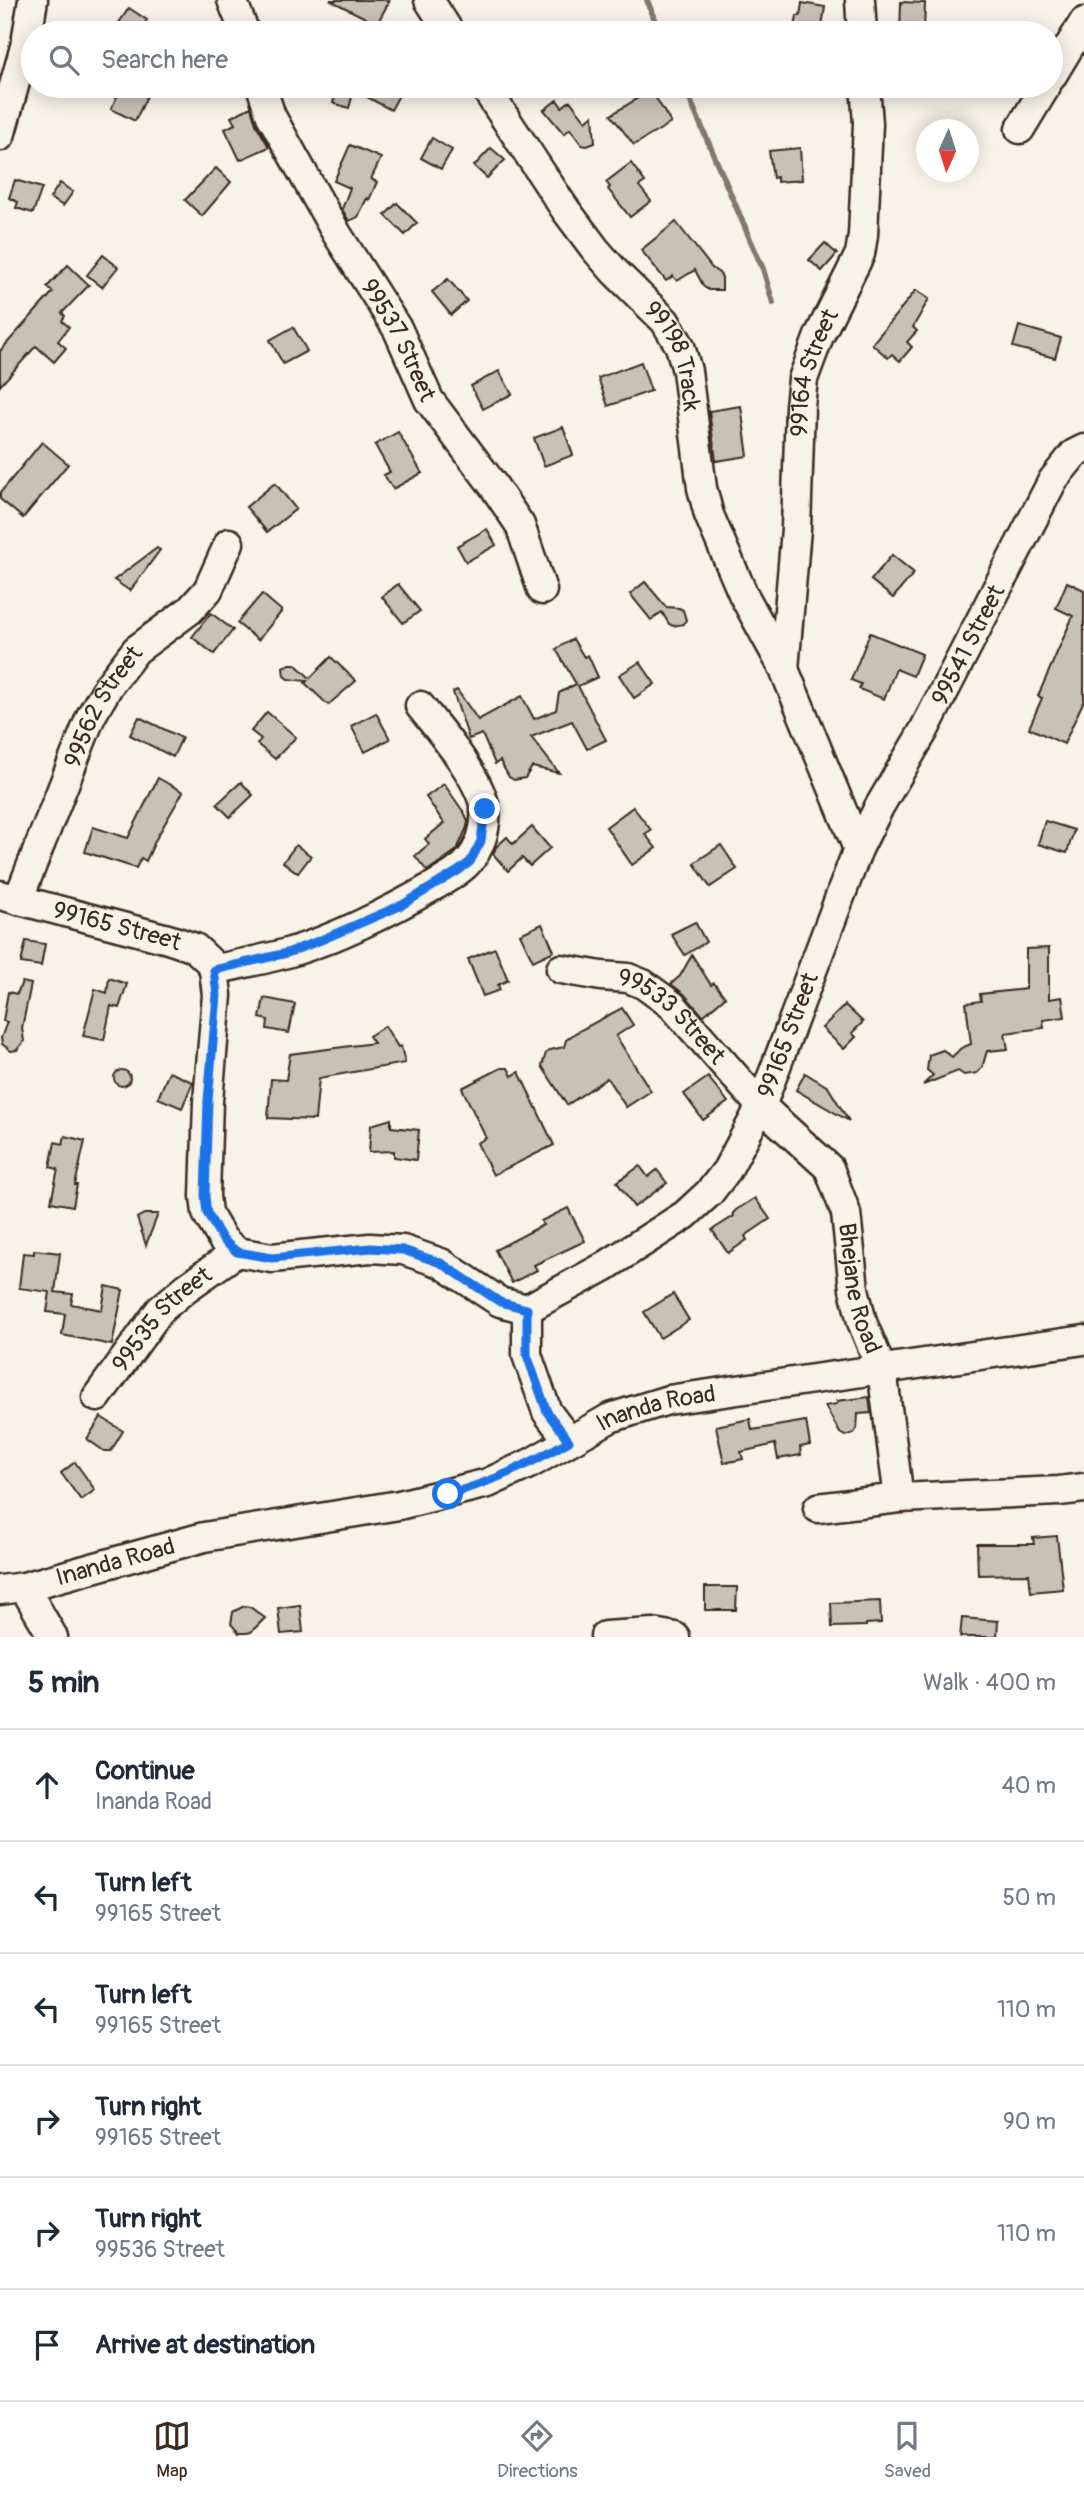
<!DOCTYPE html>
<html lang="en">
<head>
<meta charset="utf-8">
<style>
	body { margin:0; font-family:Pangolin,sans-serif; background:#f6f6f7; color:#1f2937 }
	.compass { position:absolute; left:916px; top:119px; width:63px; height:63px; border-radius:50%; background:#fff; box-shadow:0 4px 18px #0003; rotate:183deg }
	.stop { position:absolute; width:21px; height:21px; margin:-16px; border:5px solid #1a73e8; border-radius:50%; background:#fff }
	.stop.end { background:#1a73e8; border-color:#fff; box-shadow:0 2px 7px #0008 }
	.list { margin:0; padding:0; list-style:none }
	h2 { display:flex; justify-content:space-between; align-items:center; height:91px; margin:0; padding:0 28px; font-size:30px }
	h2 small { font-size:23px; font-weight:400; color:#747a83 }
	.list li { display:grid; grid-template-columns:46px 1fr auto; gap:21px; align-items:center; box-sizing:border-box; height:112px; padding:0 28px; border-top:2px solid #e0e1e3 }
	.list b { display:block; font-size:26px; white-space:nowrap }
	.list p { margin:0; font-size:23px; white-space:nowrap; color:#747a83 }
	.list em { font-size:23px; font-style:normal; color:#747a83 }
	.icon { flex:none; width:38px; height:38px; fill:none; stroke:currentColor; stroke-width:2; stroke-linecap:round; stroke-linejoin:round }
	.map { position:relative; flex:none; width:1084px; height:1637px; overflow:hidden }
	.search { position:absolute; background:#fff; box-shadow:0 4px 18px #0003; left:21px; right:21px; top:21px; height:77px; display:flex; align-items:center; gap:18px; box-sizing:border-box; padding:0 24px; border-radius:38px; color:#747a83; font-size:26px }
	.sheet { height:763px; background:#fff }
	nav { display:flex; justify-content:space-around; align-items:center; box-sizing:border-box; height:98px; border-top:2px solid #e0e1e3; background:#fff; font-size:19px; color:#747a83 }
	nav a { display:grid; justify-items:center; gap:4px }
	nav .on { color:#3b2a1e }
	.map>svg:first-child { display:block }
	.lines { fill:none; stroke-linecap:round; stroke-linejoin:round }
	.stream { stroke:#84786c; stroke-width:6 }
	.building { fill:#c8c1b6; stroke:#3b2a1e; stroke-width:2 }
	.minor-casing { stroke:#3b2a1e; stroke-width:33 }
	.minor { stroke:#f7f3e8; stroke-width:28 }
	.route { stroke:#1a73e8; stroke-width:9 }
	.labels { text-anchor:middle; stroke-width:7; stroke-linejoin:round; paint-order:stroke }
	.street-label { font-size:24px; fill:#3b2a1e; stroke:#f7f3e8 }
</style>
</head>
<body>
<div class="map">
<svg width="1084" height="1637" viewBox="0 0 1084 1637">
	<rect width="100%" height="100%" fill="#f7f3e8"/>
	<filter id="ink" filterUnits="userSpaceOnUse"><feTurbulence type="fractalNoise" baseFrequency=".0143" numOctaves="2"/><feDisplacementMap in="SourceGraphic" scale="14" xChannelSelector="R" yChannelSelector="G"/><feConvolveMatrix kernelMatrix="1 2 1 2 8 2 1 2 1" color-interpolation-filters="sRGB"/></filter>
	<g filter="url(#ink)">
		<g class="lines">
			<g class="stream">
				<polyline points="647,0 660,33"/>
				<polyline points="684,86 763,269 773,303"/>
			</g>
		</g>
		<g class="building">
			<polygon points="330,0 390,0 377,24"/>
			<polygon points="901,2 925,3 924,33 900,33"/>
			<polygon points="802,3 825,7 821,33 794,33 797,16 800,16"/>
			<polygon points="129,8 147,20 138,33 112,33"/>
			<polygon points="122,86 137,86 149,92 135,121 111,109"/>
			<polygon points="338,86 404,86 391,110 354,90 349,108 333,103"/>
			<polygon points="651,90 671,123 634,145 611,115"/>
			<polygon points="557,100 562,107 570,101 586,121 593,115 595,143 587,146 582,145 570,129 564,134 544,110"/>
			<polygon points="251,107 256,124 269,147 240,160 225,129 235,124 231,117"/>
			<polygon points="432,138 452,150 441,169 421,158"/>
			<polygon points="350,145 381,158 371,179 377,182 369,200 367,198 358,217 349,221 342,209 350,188 334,181"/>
			<polygon points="491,148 505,160 487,178 474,166"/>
			<polygon points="800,148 802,180 777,182 777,177 773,178 769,151"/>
			<polygon points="631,163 645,182 639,186 651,201 630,217 608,189 610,187 606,182"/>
			<polygon points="216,168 231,182 202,216 185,200"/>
			<polygon points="15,180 42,188 33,213 16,208 18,202 9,198"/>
			<polygon points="60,183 73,192 63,206 50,198"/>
			<polygon points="397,203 417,223 405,235 385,215"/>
			<polygon points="676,222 712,268 719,273 722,277 722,290 709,290 704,287 695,270 677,281 673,276 666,281 641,250"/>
			<polygon points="825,243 837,254 822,271 809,260"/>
			<polygon points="103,255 118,267 102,287 87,275"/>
			<polygon points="68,265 89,285 62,313 65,316 62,321 69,327 58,341 66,348 54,362 36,346 0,386 0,351 53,292 47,287"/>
			<polygon points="448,279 467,301 451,315 432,292"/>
			<polygon points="916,290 929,299 913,327 917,331 907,342 912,347 900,361 892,354 888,358 872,344"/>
			<polygon points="1019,326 1061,338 1055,358 1013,347"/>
			<polygon points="293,327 307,351 283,364 270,340"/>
			<polygon points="641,362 651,391 608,406 598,378"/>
			<polygon points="499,371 512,394 483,409 471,386"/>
			<polygon points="741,406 748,456 716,461 709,411"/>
			<polygon points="563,427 573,455 544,466 534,438"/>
			<polygon points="398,432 422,473 393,489 384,475 390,472 375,445"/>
			<polygon points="42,442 68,464 23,518 0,499 0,493"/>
			<polygon points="275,483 296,509 267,532 246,507"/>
			<polygon points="487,529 496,545 466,562 457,546"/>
			<polygon points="157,548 160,550 130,591 114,580"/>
			<polygon points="892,555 914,573 893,598 871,580"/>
			<polygon points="645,582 666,607 679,608 683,610 686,620 683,624 673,626 669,624 662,612 651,620 630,594"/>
			<polygon points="1067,582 1084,590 1084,700 1064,744 1029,728 1042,698 1038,696 1073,616 1056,608"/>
			<polygon points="398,584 420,611 403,623 382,597"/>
			<polygon points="262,594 282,611 258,640 237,623"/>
			<polygon points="211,613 233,630 214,654 192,637"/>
			<polygon points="870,633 922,654 913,676 896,669 884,699 859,689 861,684 851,680"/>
			<polygon points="573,639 584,657 588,655 598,677 578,686 606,740 587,749 572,721 531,737 559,773 532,767 525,778 514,780 509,777 500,761 495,764 482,734 469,739 453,692 457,690 478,720 522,696 534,719 556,710 559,693 576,684 556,649"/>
			<polygon points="331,657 356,681 328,705 305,683 307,681 288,679 284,676 283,667 290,664 295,664 310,678"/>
			<polygon points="640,662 655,684 634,698 619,675"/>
			<polygon points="267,712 296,737 275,759 257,744 261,739 251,731"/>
			<polygon points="376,713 390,739 365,752 351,726"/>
			<polygon points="139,717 182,738 173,757 130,735"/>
			<polygon points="158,778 183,792 156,839 146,861 141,858 136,868 85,852 93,827 128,838"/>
			<polygon points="241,782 253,795 230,817 217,804"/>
			<polygon points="444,784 465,814 468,821 467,827 457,850 427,871 415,856 429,844 425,839 444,823 426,797"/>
			<polygon points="633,807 651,830 645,834 656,848 632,865 606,827"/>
			<polygon points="1045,821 1074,830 1067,853 1038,844"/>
			<polygon points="532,827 550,848 530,866 522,858 508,871 493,854 496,847 507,837 513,844"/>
			<polygon points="296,845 311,856 298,873 283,862"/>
			<polygon points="721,845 737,869 710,887 694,863"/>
			<polygon points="695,922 706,942 685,955 671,934"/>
			<polygon points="542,924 554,951 533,961 520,934"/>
			<polygon points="26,941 45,944 41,966 21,963"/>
			<polygon points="495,948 508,980 498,985 500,990 483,996 468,959"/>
			<polygon points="1049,948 1049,999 1062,997 1065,1017 1043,1020 1044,1028 1005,1033 1008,1049 987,1051 982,1068 977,1073 964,1075 958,1071 923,1085 933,1075 927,1070 929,1055 943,1050 952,1057 961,1048 971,1044 966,1003 981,1001 980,994 1026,989 1026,949"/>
			<polygon points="692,955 711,985 714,983 725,997 703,1016 684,994 671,984 680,976"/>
			<polygon points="109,978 127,984 119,1008 111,1006 104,1040 83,1036 95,989 107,993"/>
			<polygon points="22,982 31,984 22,1028 24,1041 17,1050 11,1051 2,1044 1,1038 7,1022 3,1021 8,992 17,994"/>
			<polygon points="264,998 295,1004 289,1033 267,1029 268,1020 260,1018"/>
			<polygon points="845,1005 863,1022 852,1033 856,1037 844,1049 822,1028"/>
			<polygon points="622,1008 633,1025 616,1036 651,1091 626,1107 607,1078 567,1105 542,1066 546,1053 550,1050 564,1047 566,1040 575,1033"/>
			<polygon points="385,1026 398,1047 401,1046 405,1063 319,1078 315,1120 268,1118 271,1079 286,1080 290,1054 374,1043 369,1036"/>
			<polygon points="501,1068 508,1068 512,1076 519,1072 554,1145 493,1175 477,1143 486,1138 462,1088"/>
			<circle cx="122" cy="1078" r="8"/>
			<polygon points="169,1072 193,1082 182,1108 158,1098"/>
			<polygon points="805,1073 828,1087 849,1121 796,1090"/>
			<polygon points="708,1077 728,1102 703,1120 684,1094"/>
			<polygon points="391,1119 391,1127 419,1130 416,1160 394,1157 394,1151 369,1152 371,1125"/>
			<polygon points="65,1136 85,1141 75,1185 77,1185 73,1206 51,1202 58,1169 50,1167 55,1142 63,1144"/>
			<polygon points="640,1166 648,1177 657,1170 667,1183 634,1207 617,1182"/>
			<polygon points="755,1198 770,1219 745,1236 747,1240 728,1253 712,1230 734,1216 733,1213 736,1210"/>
			<polygon points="568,1208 585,1241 534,1265 537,1270 512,1283 495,1250 543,1225 541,1221"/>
			<polygon points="144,1214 158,1214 146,1245 137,1218"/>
			<polygon points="34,1250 60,1253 55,1292 73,1294 71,1304 102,1310 106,1286 123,1290 112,1345 62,1335 65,1314 47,1312 50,1292 19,1288 23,1253 34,1254"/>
			<polygon points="673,1294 689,1320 660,1338 644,1312"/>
			<polygon points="869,1397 871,1413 858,1414 857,1429 854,1433 845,1436 840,1433 825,1406 837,1404 837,1401"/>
			<polygon points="101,1417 123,1431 111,1451 104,1451 87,1439"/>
			<polygon points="750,1419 752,1430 806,1421 810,1445 800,1447 801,1455 778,1459 775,1444 741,1452 743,1459 724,1463 716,1426"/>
			<polygon points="75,1462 95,1490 81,1500 61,1473"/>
			<polygon points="1057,1536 1063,1589 1031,1592 1029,1574 978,1575 977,1544 1034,1544 1033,1538"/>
			<polygon points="705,1587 737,1587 736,1610 705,1610"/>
			<polygon points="880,1601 881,1623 866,1624 866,1626 832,1627 831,1603"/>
			<polygon points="300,1605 303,1632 281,1634 278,1608"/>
			<polygon points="244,1606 250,1607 265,1618 251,1632 246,1633 239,1633 231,1624 233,1612"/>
			<polygon points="962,1618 998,1621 997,1637 960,1637"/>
		</g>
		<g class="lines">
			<g class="minor-casing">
				<g id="minor">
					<polyline points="232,0 245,33"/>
					<polyline points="429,0 450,33"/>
					<polyline points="860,0 862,33"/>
					<polyline points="1051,77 1084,22"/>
					<path id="s1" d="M 261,86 L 271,116 L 337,234 L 398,330 L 429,400 L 493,485 L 520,525 L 542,590"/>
					<path id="s2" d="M 484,86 L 565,209 L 595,249 L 615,272 L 665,321 L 680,346 L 687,371 L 702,488 L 709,515 L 743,594 L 784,669 L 858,849"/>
					<polyline points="1020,129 1046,86"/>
					<polyline points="0,136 26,43 33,0"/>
					<path id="s3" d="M 784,669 L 796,529 L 800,406 L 803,379 L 819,336 L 860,254 L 863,235 L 868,123 L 865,86"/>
					<path id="s4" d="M 0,895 L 168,939 L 195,948 L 211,963 L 214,970 L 217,995 L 208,1101 L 205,1196 L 207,1213 L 223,1240 L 237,1252 L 272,1258 L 370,1248 L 403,1250 L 441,1263 L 500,1302 L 527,1309 L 604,1267 L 685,1215 L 710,1192 L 727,1170 L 761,1106 L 858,849 L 879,807 L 923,732 L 1053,480 L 1074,454 L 1084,449"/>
					<path id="s5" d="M 18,900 L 91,716 L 109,685 L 136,650 L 190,610 L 208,590 L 229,543"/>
					<path id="s6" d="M 561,969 L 601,976 L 628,978 L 643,984 L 672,1005 L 761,1106 L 829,1168 L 846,1213 L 854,1289 L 862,1322 L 882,1370 L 899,1498 L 1059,1491 L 1084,1488"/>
					<path d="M 214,970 C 238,964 263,960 287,953 C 333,940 391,911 432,887 C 444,880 458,873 467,863 C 480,850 487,827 485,809 C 480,777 440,731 420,706"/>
					<polyline points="527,1309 527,1355 547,1412 569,1441"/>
					<path id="s7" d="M 97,1397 L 160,1310 L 186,1288 L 237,1252"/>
					<polyline points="818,1508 899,1498"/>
					<polyline points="24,1587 53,1637"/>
					<path id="s8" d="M 0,1590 L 24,1587 L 204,1537 L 399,1505 L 488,1483 L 531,1463 L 610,1418 L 668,1400 L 1084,1340"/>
					<polyline points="605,1636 653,1633 675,1637"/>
				</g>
			</g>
			<use href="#minor" class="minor"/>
		</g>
	</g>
	<g class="lines" filter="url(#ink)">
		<path class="route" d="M 448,1494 C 493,1482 528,1465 569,1441 L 547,1412 L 527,1355 L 527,1309 L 500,1302 L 441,1263 L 403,1250 L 370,1248 L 272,1258 L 237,1252 L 223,1240 L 207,1213 L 205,1196 L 208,1101 L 217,995 L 214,970 L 287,953 L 321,940 L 402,905 L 458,871 L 470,862 L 481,841 L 485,809"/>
	</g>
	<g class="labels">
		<g class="street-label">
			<text dy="8" stroke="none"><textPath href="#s1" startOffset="290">99537 Street</textPath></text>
			<text dy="8" stroke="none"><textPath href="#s2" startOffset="334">99198 Track</textPath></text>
			<text dy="8" stroke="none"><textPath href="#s3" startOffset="299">99164 Street</textPath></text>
			<text dy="8" stroke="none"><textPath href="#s4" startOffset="1656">99541 Street</textPath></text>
			<text dy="8" stroke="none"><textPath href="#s5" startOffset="212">99562 Street</textPath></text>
			<text dy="8" stroke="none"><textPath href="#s4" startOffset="121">99165 Street</textPath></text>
			<text dy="8" stroke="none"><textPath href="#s6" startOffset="126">99533 Street</textPath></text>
			<text dy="8" stroke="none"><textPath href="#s4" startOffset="1225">99165 Street</textPath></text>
			<text dy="8" stroke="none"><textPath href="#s6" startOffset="471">Bhejane Road</textPath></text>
			<text dy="8" stroke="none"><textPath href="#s7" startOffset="102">99535 Street</textPath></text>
			<text dy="8" stroke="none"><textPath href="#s8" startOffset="686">Inanda Road</textPath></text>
			<text dy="8" stroke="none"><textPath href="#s8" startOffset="119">Inanda Road</textPath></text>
		</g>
	</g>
</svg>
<svg class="compass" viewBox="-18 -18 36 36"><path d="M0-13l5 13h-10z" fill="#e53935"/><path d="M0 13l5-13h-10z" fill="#747a83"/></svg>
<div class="stop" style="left:448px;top:1494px"></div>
<div class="stop end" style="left:485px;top:809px"></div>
<div class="search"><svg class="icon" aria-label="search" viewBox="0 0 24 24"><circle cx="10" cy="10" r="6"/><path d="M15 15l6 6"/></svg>Search here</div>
</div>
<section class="sheet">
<h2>5 min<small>Walk · 400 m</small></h2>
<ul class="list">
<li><svg class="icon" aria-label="ahead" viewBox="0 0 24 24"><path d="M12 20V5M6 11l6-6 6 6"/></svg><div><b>Continue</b><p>Inanda Road</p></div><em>40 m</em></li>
<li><svg class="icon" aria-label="left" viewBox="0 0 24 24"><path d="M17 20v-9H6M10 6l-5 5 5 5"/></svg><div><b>Turn left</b><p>99165 Street</p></div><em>50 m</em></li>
<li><svg class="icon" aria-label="left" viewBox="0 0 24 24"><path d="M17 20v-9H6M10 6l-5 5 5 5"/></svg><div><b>Turn left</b><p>99165 Street</p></div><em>110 m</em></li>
<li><svg class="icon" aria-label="right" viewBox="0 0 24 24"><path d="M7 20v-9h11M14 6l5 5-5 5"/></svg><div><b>Turn right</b><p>99165 Street</p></div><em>90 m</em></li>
<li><svg class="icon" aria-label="right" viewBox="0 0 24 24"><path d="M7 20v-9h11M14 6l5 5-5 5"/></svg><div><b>Turn right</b><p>99536 Street</p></div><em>110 m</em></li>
<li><svg class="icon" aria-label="arrive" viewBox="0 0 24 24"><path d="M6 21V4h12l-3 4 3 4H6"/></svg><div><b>Arrive at destination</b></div></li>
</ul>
</section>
<nav>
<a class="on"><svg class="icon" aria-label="map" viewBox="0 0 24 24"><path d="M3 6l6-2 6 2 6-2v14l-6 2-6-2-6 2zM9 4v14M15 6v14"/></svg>Map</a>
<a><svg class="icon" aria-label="directions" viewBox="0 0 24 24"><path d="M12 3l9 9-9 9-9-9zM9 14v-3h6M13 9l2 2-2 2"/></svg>Directions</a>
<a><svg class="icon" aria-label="saved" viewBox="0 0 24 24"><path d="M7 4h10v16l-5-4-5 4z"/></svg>Saved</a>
</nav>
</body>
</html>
